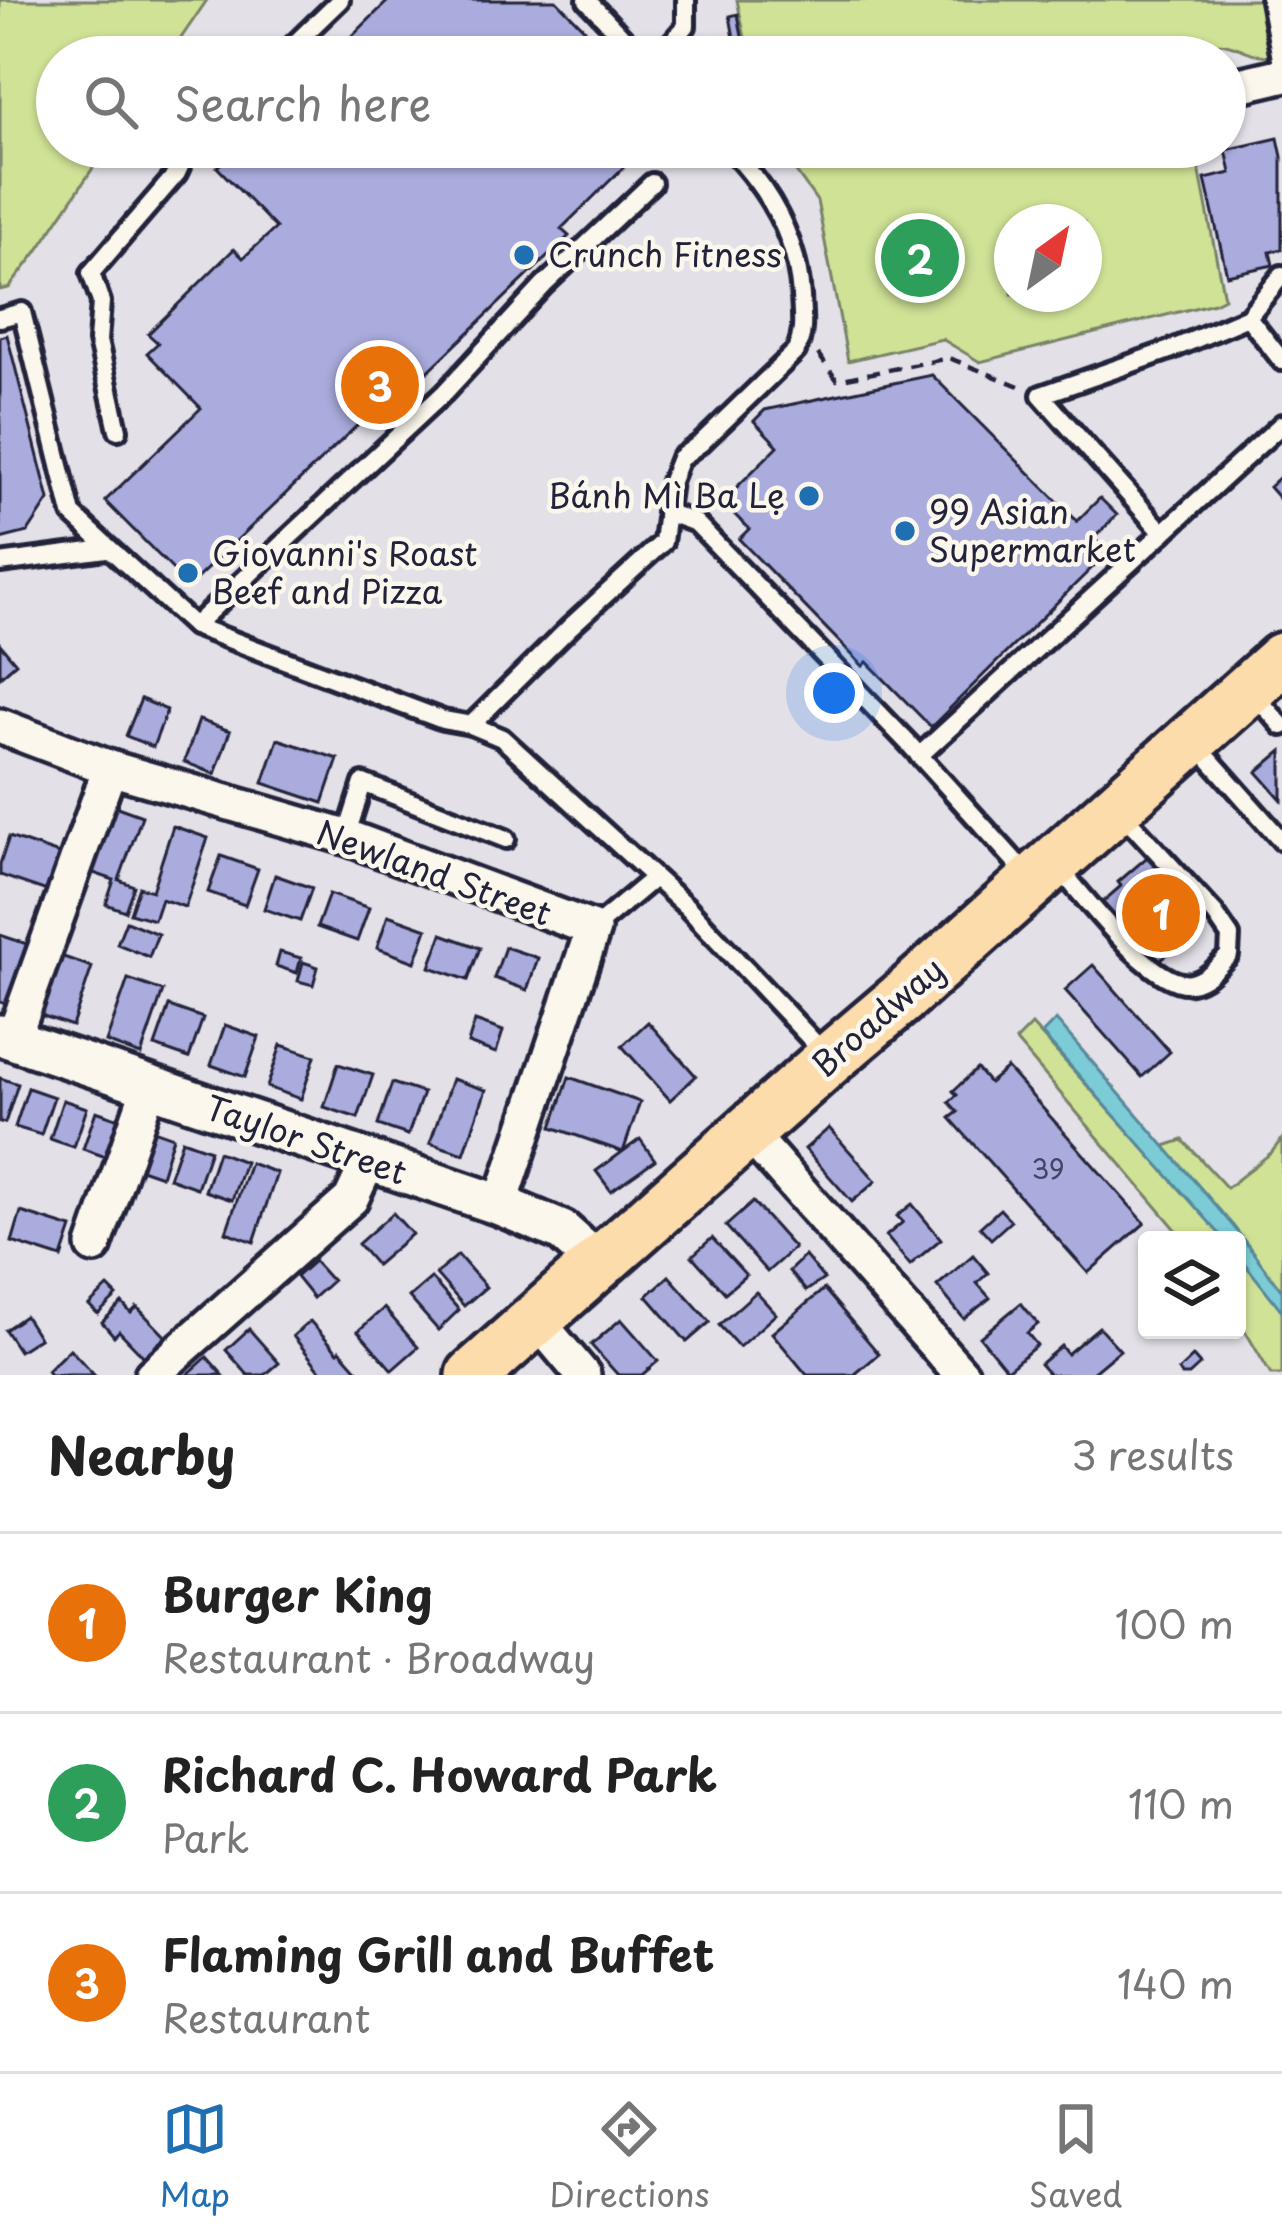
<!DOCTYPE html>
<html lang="en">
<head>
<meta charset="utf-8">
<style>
	body { margin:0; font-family:"Playpen Sans",sans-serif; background:#f2f2f2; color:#222 }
	.controls { position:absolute; right:36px; bottom:36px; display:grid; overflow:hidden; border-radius:12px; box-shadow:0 3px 9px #0004 }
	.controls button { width:108px; height:108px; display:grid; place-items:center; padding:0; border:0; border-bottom:3px solid #e0e0e0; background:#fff; color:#222; font:60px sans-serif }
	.compass { position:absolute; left:994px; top:204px; width:108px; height:108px; border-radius:50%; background:#fff; box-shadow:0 3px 9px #0004; rotate:33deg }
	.you { position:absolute; left:834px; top:693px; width:42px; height:42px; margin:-30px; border:9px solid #fff; border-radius:50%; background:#1a73e8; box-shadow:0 0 0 18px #1a73e833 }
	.badge { display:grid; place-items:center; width:78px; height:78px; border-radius:50%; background:#1f6fb2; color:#fff; font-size:39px; font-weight:700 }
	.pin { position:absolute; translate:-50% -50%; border:6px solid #fff; box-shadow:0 3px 12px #0006 }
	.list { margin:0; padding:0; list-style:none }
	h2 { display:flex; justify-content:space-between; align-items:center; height:156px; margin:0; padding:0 48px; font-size:51px }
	h2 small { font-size:39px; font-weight:400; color:#767676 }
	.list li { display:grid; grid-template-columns:78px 1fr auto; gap:36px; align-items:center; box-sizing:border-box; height:180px; padding:0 48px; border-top:3px solid #e0e0e0 }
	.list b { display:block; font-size:45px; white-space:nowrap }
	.list p { margin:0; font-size:39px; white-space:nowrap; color:#767676 }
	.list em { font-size:39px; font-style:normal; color:#767676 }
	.icon { flex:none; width:66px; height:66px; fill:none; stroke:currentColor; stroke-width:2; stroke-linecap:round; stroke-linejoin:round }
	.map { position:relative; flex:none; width:1282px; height:1375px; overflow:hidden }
	.search { position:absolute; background:#fff; box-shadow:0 3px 9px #0004; left:36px; right:36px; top:36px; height:132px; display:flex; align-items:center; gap:30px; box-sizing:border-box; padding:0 42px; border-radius:66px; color:#767676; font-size:45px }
	.sheet { height:696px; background:#fff }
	nav { display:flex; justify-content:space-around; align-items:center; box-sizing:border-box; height:168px; border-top:3px solid #e0e0e0; background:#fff; font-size:33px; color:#767676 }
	nav a { display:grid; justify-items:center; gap:6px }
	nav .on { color:#1f6fb2 }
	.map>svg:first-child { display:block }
	.green { fill:#cfe296; stroke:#788268; stroke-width:3; fill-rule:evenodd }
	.water { fill:#7cccd8; stroke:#588899; stroke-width:3 }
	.building { fill:#aaacdd; stroke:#22223b; stroke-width:3 }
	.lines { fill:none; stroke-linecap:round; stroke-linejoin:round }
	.service-casing { stroke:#22223b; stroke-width:26 }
	.minor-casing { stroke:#22223b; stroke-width:42 }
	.tertiary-casing { stroke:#22223b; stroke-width:48 }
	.primary-casing { stroke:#22223b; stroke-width:60 }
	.path { stroke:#22223b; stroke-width:4.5; stroke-dasharray:12 9; stroke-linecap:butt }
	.service { stroke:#fbf7ec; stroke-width:16 }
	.minor { stroke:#fbf7ec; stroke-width:33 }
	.tertiary { stroke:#fbf7ec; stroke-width:39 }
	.primary { stroke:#fddcac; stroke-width:51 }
	.poi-dot { fill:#1f6fb2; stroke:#fbf7ec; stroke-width:4.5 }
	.labels { text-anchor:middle; stroke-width:9; stroke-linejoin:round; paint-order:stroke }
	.number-label { font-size:27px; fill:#444464 }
	.poi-label { font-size:33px; fill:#22223b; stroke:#fbf7ec; text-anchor:start }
	.street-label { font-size:33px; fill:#22223b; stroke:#fbf7ec }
</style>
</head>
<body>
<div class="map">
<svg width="1282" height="1375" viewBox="0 0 1282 1375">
	<rect width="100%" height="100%" fill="#e3e0e8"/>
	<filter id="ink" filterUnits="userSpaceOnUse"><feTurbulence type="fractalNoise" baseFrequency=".00833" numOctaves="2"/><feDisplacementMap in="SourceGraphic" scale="24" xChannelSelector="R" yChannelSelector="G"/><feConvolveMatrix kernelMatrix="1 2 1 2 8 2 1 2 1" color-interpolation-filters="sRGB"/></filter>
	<g filter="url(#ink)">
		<g class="green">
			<polygon points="0,0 207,0 168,57 57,57 57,147 107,147 36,253 9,288 0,290"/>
			<path d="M 737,0 L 1259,0 L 1271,56 C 1238,57 1225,26 1192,57 L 749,57 Z"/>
			<path d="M 778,147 L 1195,147 L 1224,298 L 1214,303 L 980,362 L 942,339 L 848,361 L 817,201 ZM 1084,222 L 1084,294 L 1012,294 L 1012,222 Z"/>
			<polygon points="1032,1025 1144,1148 1165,1146 1183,1140 1227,1188 1271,1153 1282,1139 1282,1375 1271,1375 1237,1317 1237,1240 1185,1240 1016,1041"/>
		</g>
		<polygon class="water" points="1056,1020 1234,1227 1282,1291 1282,1311 1237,1254 1237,1240 1225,1240 1042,1034"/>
		<g class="building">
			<polygon points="389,0 556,0 612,57 331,57"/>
			<polygon points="738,14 745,53 737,55 730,16"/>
			<polygon points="1278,138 1282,157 1282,249 1270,252 1273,265 1227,275 1205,179 1231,173 1226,150"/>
			<polygon points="238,147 644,147 561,229 569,236 416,383 409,376 189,586 105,501 201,408 147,353 158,343 148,334 234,249 243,258 276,228 217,167"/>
			<polygon points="7,335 49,500 28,532 0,539 0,337"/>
			<polygon points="932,375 1077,521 1100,498 1117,515 1094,538 1107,553 931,727 867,662 863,666 739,539 749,529 722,502 778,446 754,421 765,410"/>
			<polygon points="1282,475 1282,502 1269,487"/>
			<polygon points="0,644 16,663 0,677"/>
			<polygon points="141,699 167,710 153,747 126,736"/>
			<polygon points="199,720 230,731 215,774 184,762"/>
			<polygon points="278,739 338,759 323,803 263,783"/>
			<polygon points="1282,751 1282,800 1257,772"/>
			<polygon points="109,804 142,816 119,880 134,886 125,911 106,904 114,880 85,870"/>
			<polygon points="173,826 208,838 185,907 161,899 154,920 130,913 139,887 152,891"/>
			<polygon points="9,837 65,856 53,893 0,875 0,864"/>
			<polygon points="1153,852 1210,919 1157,963 1131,932 1124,938 1098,906 1121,886 1118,882"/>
			<polygon points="221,856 258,869 245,905 208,892"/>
			<polygon points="275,875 312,888 300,921 264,909"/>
			<polygon points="329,894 369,908 357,941 317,927"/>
			<polygon points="388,915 427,929 415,962 377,948"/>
			<polygon points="126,921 158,934 149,957 117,944"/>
			<polygon points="442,934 480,948 468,980 430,967"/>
			<polygon points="0,935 33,946 12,1006 0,1002"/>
			<polygon points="505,947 538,958 527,990 494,978"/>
			<polygon points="280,952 301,958 297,973 276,966"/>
			<polygon points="55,954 92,967 72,1026 35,1013"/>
			<polygon points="303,962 318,967 313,985 298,981"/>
			<polygon points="1093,965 1170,1052 1142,1077 1065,990"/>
			<polygon points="128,979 163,991 141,1055 106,1042"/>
			<polygon points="169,1006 203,1018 189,1058 155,1046"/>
			<polygon points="475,1021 503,1031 496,1053 468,1043"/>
			<polygon points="648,1022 696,1076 670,1100 622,1046"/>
			<polygon points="225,1025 259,1037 245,1077 211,1065"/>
			<polygon points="281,1045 315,1056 301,1099 267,1087"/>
			<polygon points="338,1064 373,1075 358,1118 324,1107"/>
			<polygon points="1007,1068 1145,1223 1088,1273 950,1118 958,1112 949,1102 957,1095 953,1091 977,1069 989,1083"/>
			<polygon points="569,1077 640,1102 623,1152 552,1127"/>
			<polygon points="0,1078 18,1084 5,1123 0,1122"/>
			<polygon points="452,1079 486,1090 464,1154 430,1143"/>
			<polygon points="392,1083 423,1093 408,1135 378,1125"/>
			<polygon points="28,1088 54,1097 41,1135 15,1127"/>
			<polygon points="63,1100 87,1108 74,1147 50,1139"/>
			<polygon points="96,1111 122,1120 109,1158 83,1149"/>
			<polygon points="145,1127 173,1137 161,1176 132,1166"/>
			<polygon points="829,1128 876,1181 852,1202 805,1149"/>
			<polygon points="640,1139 655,1160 611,1191 596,1171"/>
			<polygon points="182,1140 210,1150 197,1188 169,1178"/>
			<polygon points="218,1152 245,1162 232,1200 205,1191"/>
			<polygon points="250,1163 277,1173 254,1242 226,1232"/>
			<polygon points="753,1202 794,1248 767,1272 726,1226"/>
			<polygon points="912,1204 941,1239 910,1265 886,1236 903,1222 897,1216"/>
			<polygon points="1000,1209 1011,1221 991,1239 980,1227"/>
			<polygon points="21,1212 72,1228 62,1258 12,1242"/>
			<polygon points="393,1213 412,1234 376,1265 358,1244"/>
			<polygon points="712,1238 746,1275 725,1293 692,1256"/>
			<polygon points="458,1255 486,1287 464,1306 436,1274"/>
			<polygon points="973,1255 988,1273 977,1283 990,1298 964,1319 937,1286"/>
			<polygon points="805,1256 824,1279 806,1291 789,1271"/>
			<polygon points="314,1261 332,1281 313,1298 296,1277"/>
			<polygon points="669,1276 710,1322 687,1342 647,1296"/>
			<polygon points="431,1278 459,1310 438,1330 409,1297"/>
			<polygon points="108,1287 117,1296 98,1314 89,1305"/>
			<polygon points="824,1289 879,1354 854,1375 807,1375 772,1333"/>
			<polygon points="756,1292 776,1314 739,1347 719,1325"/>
			<polygon points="122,1303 131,1313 137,1307 166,1337 144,1357 119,1331 114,1336 102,1322"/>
			<polygon points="1021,1303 1038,1324 1027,1333 1037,1345 1007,1370 980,1337"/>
			<polygon points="384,1308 418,1347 392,1370 358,1331"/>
			<polygon points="25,1316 39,1338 19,1351 5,1330"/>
			<polygon points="621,1319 658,1361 642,1375 618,1375 591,1345"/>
			<polygon points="310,1321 338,1352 340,1350 362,1375 324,1375 293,1336"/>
			<polygon points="1099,1327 1120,1350 1090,1375 1050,1375 1040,1364 1061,1346 1067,1354"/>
			<polygon points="249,1329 279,1363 265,1375 248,1375 226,1350"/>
			<polygon points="70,1349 94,1375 50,1375 47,1371"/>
			<polygon points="207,1357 223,1375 187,1375"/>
			<polygon points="1193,1357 1200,1365 1189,1375 1182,1375 1178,1371"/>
		</g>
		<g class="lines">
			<g class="service-casing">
				<g id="service">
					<polyline points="587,0 641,57"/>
					<polyline points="1270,0 1282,64"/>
					<polyline points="281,57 340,0"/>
					<polyline points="659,57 686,26 686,0"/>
					<polyline points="652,183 544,285 445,392 194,626 443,720 471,725 502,738 687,907 825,1054"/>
					<polyline points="1248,317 1282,361"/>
					<polyline points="0,318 22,312 72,514 194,626"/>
					<polyline points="118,430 98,341 101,302 91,273 177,173 189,147"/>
					<polyline points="666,512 696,523 909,744 1031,879"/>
					<polyline points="1163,533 1041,395 1170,350 1248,317 1282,275"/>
					<polyline points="0,563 106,549"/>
					<polyline points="1251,691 1282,726"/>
					<path d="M 471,725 L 570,627 L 663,542 L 671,481 L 680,458 L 701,443 L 796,351 C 805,331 802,318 801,296 C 797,236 769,190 728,147"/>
					<polyline points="1196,744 1282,841"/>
					<polyline points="919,756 1282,424"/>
					<polyline points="346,837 363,783 506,839"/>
					<path d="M 1058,867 C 1082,894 1154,990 1191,983 C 1207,980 1218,966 1229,955 L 1230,936 L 1215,914 L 1118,809"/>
					<polyline points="593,929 654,878"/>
				</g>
			</g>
			<g class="minor-casing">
				<g id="minor">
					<polyline points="1227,88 1282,75"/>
					<polyline points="0,726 110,768 346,837 593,929 500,1205"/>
					<polyline points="13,1039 110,768"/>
					<polyline points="748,1132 962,1375"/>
					<polyline points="94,1246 150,1084"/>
					<polyline points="536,1319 583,1375"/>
					<polyline points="152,1375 351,1199 368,1162"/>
				</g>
			</g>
			<g class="tertiary-casing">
				<polyline id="tertiary" points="0,1035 500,1205 562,1231 600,1265"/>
			</g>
			<g class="primary-casing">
				<polyline id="primary" points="473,1375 830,1059 902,998 1282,659"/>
			</g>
			<polyline class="path" points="818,354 837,380 949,358 1019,386"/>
			<use href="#service" class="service"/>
			<use href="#minor" class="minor"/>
			<use href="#tertiary" class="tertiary"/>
			<use href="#primary" class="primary"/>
		</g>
	</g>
	<g class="poi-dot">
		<circle cx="524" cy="255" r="12"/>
		<circle cx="809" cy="496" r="12"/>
		<circle cx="905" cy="531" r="12"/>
		<circle cx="188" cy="573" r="12"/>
	</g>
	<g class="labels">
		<g class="number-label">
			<text x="1048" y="1179">39</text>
		</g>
		<g class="poi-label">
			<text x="548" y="267">Crunch Fitness</text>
			<text x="785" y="508" text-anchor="end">Bánh Mì Ba Lẹ</text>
			<text x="929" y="524">99 Asian<tspan x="929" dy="38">Supermarket</tspan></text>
			<text x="212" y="566">Giovanni's Roast<tspan x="212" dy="38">Beef and Pizza</tspan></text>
		</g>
		<g class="street-label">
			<text transform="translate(434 873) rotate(20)" y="12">Newland Street</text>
			<text transform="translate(878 1017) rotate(-41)" y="12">Broadway</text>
			<text transform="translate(306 1140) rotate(19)" y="12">Taylor Street</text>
		</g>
	</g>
</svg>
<div class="controls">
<button><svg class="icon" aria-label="layers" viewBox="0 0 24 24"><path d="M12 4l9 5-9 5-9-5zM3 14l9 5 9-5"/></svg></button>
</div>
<svg class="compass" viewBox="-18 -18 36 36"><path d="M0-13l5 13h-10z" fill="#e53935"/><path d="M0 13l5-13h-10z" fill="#767676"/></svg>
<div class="you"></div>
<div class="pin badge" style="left:1161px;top:913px;background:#e8710a">1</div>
<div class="pin badge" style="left:920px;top:258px;background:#2e9e5b">2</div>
<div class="pin badge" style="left:380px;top:385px;background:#e8710a">3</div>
<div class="search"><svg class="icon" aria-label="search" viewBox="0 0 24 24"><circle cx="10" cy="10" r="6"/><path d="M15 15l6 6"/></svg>Search here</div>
</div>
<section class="sheet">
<h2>Nearby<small>3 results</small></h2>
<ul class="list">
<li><span class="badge" style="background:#e8710a">1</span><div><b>Burger King</b><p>Restaurant · Broadway</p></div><em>100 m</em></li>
<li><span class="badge" style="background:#2e9e5b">2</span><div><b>Richard C. Howard Park</b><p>Park</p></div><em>110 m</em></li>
<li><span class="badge" style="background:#e8710a">3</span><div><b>Flaming Grill and Buffet</b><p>Restaurant</p></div><em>140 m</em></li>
</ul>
</section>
<nav>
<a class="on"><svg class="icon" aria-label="map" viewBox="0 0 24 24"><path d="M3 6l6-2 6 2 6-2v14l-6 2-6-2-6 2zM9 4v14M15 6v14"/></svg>Map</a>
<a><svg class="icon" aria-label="directions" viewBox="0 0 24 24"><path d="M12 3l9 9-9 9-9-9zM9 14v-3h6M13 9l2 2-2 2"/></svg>Directions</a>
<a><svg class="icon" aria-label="saved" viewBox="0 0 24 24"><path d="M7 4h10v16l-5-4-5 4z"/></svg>Saved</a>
</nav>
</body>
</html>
